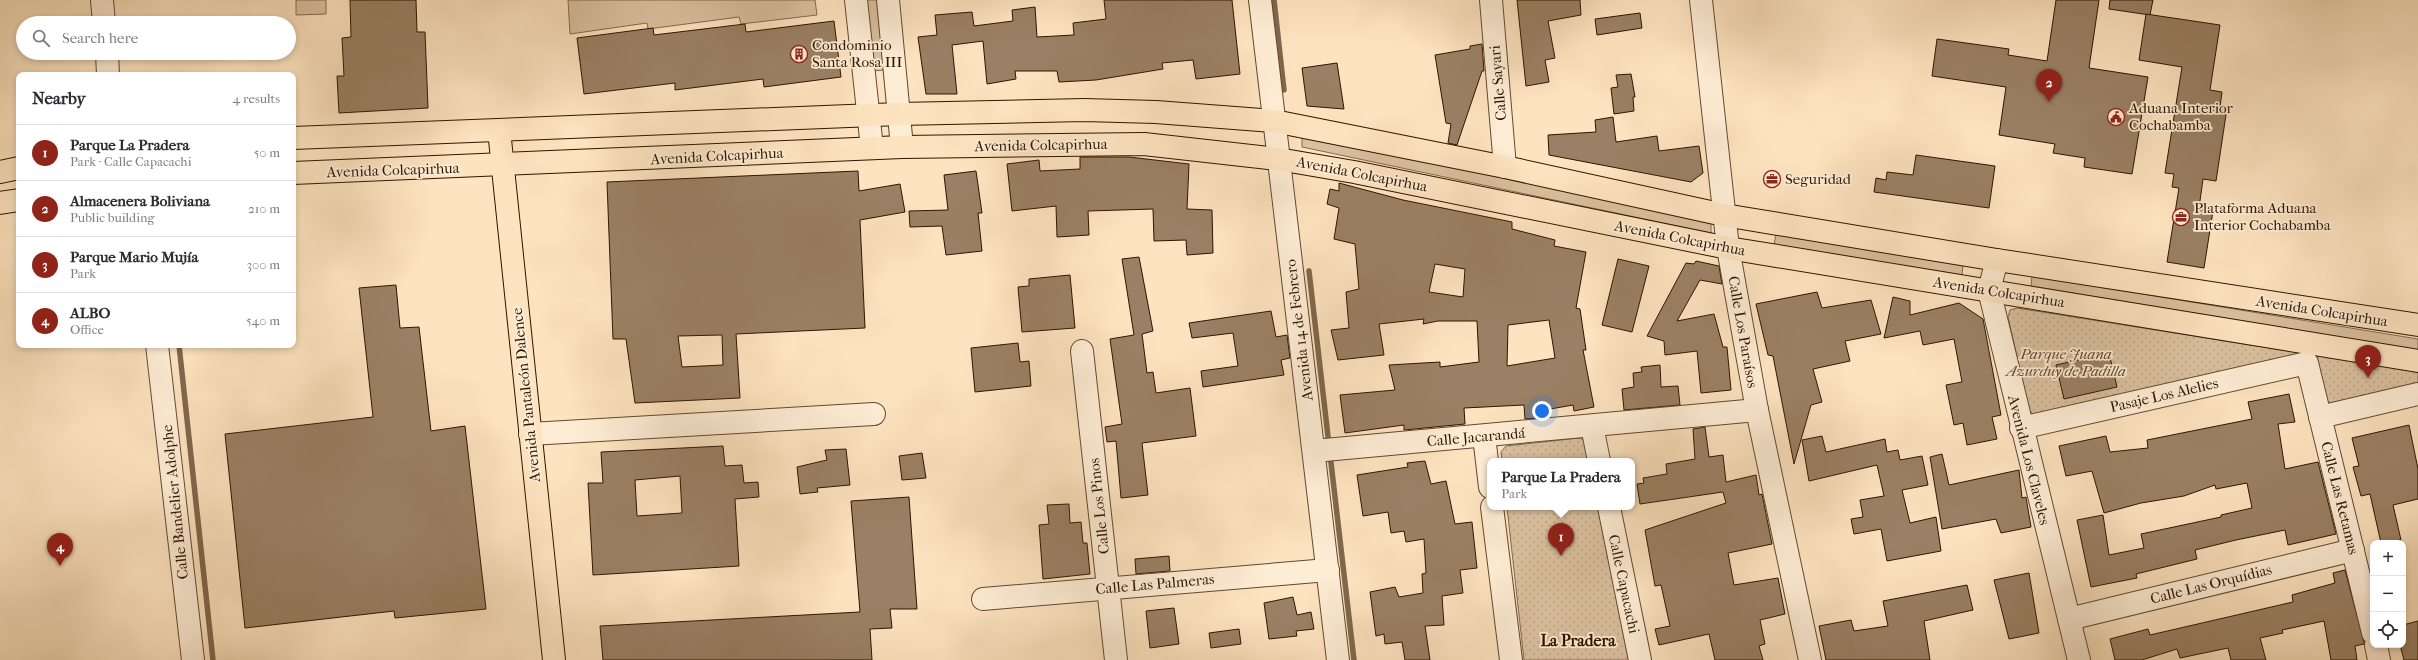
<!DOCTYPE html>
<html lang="en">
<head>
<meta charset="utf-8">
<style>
	body { margin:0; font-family:"IM FELL French Canon",serif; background:#f2f2f3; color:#2b2b33 }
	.controls { position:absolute; right:12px; bottom:12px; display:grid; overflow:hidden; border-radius:8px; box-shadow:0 2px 6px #0003 }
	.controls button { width:36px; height:36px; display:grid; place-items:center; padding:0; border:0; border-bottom:1px solid #e1e1e2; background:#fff; color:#2b2b33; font:20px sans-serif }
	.you { position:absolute; left:1542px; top:411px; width:14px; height:14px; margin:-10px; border:3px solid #fff; border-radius:50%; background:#1a73e8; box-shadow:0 0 0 6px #1a73e833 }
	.badge { display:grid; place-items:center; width:26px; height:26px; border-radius:50%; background:#8f2418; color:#fff; font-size:13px; font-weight:700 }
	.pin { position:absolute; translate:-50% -33px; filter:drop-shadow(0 1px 2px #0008) }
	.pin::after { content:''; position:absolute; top:21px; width:14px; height:12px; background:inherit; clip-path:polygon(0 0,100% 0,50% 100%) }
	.popup { position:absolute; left:1487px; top:458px; width:148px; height:52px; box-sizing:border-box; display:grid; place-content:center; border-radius:8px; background:#fff; filter:drop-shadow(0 1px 3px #0005); font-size:13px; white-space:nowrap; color:#7c7c81 }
	.popup b { font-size:15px; color:#2b2b33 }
	.popup::after { content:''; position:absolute; left:50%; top:100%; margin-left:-8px; border:8px solid transparent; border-top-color:#fff }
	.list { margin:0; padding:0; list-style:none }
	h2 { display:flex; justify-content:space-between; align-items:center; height:52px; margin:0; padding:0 16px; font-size:17px }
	h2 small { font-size:13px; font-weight:400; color:#7c7c81 }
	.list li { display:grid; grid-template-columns:26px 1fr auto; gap:12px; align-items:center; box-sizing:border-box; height:56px; padding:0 16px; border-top:1px solid #e1e1e2 }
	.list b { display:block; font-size:15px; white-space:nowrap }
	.list p { margin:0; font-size:13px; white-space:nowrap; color:#7c7c81 }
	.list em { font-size:13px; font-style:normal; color:#7c7c81 }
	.icon { flex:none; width:22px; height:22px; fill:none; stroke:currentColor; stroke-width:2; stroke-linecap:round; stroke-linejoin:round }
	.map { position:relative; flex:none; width:2418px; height:660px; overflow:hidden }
	.search { position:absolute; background:#fff; box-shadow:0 2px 6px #0003; left:16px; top:16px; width:280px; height:44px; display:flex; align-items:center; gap:10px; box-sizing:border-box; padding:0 14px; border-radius:22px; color:#7c7c81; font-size:15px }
	.panel { position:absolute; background:#fff; box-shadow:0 2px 6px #0003; left:16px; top:72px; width:280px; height:276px; border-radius:8px }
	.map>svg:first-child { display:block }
	.grass { fill:#dac09f; stroke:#846a50 }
	.park { fill:url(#park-dots); stroke:#846a50 }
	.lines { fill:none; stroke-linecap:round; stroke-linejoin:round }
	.stream { stroke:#80674c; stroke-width:5.5 }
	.building { fill:#9a8064; stroke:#2e1501; fill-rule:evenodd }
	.minor-casing { stroke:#624830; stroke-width:24 }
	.major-casing { stroke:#2e1501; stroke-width:24 }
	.minor { stroke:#feedd5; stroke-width:22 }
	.major { stroke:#fde3bf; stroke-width:22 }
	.labels { text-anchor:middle; stroke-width:3.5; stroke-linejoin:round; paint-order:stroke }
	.poi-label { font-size:15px; fill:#2e1501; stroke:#feedd5; text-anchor:start }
	.street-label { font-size:15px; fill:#2e1501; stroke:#feedd5 }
	.park-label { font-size:15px; font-style:italic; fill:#624830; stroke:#feedd5 }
	.neighbourhood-label { font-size:16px; font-weight:bold; fill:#2e1501; stroke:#feedd5 }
</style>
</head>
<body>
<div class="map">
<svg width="2418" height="660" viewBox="0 0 2418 660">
	<defs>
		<pattern id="park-dots" width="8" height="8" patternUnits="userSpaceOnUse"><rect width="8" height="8" fill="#dac09f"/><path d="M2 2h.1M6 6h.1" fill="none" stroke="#bba487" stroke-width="1.8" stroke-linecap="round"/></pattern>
	</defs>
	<rect width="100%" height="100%" fill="#fde3bf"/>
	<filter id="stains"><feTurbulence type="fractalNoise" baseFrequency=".005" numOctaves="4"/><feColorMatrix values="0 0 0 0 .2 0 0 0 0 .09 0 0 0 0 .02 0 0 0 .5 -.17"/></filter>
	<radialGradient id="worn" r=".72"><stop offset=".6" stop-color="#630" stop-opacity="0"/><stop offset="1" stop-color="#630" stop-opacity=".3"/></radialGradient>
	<g class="grass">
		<polygon points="296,0 326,0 326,14 296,15"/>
		<polygon points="568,0 815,0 817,15 741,24 739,17 648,29 647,23 570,34"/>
		<polygon points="863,0 877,0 885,70 872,71"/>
		<polygon points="1302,135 1711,222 1711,233 1302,147"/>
		<polygon points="1776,234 1963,265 1962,275 1774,245"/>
		<polygon points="2032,276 2418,339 2418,350 2031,286"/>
	</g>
	<g class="park">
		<polygon points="2017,308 2313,355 2418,368 2418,388 2327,408 2313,355 2033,415 2029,409 2008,317 2010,310"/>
		<polygon points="1579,438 1584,440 1590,461 1502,461 1501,452 1506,446"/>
		<polygon points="1507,507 1599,507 1630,660 1524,660"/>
	</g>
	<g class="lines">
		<g class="stream">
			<polyline points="1274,0 1284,90"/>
			<polyline points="1309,271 1329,445"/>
			<polyline points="179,345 213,660"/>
			<polyline points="1330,454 1354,660"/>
		</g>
	</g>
	<g class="building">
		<polygon points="350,0 416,0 417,32 425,32 428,108 339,113 337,76 344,76 342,38 351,37"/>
		<polygon points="1104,0 1232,0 1240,74 1196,79 1193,60 1162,63 1163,69 1096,80 1059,82 1057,71 1015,71 1016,79 987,84 983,41 952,45 957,94 926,94 918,37 937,35 935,15 972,12 974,26 1013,21 1012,10 1035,7 1037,37 1074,35 1073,23 1106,19"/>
		<polygon points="1517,0 1580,0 1581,15 1548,21 1555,58 1545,60 1549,82 1526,86"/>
		<polygon points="2056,0 2099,0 2089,68 2148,77 2132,174 2084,167 2085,158 2053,153 2055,144 1999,135 2006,87 1932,76 1937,39 2009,49 2008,55 2047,61"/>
		<polygon points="2110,0 2153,0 2150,15 2109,9"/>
		<polygon points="1640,13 1642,28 1597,35 1595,19"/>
		<polygon points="2146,14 2220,25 2210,90 2222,92 2220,107 2227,108 2216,181 2203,179 2199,208 2213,211 2204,268 2167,262 2179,188 2172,187 2174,174 2165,173 2182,67 2139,60"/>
		<polygon points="834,21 841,77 764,87 763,79 675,90 675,83 584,94 577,38 653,28 654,35 745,24 746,32"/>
		<polygon points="1482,44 1484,71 1482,71 1457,145 1448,143 1451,124 1446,123 1435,55 1470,49 1470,46"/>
		<polygon points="1337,63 1344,109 1307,106 1302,68"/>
		<polygon points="1631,74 1635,97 1633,97 1634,111 1614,114 1611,88 1618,87 1616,75"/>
		<polygon points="1613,117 1616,142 1657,136 1659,151 1699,146 1703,173 1691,182 1549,155 1548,135 1596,132 1595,120"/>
		<polygon points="1916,155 1995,166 1989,208 1874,192 1876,178 1886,180 1887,172 1913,175"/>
		<polygon points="1080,157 1129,157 1189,164 1187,209 1212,210 1213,253 1187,255 1186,240 1154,241 1153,209 1088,211 1089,235 1057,237 1056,206 1012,211 1007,164 1039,160 1040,171 1080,169"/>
		<path d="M 858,171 L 859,191 L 900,184 L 905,212 L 860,220 L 865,328 L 736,334 L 740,398 L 635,403 L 626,339 L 613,339 L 607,182 ZM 722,335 L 723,365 L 682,367 L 678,336 Z"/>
		<polygon points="976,171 982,213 978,213 982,251 946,255 942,226 910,227 909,211 948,210 944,175"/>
		<path d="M 1339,183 L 1403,200 L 1512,222 L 1512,229 L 1555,240 L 1554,246 L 1586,252 L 1576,308 L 1580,309 L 1586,350 L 1583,350 L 1594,407 L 1574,411 L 1573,405 L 1539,411 L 1540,418 L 1525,419 L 1524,405 L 1464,408 L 1465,424 L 1404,430 L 1404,425 L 1345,433 L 1340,395 L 1395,390 L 1389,365 L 1440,362 L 1440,367 L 1479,362 L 1477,321 L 1438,321 L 1423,324 L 1424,319 L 1379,324 L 1384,355 L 1338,360 L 1331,330 L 1349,328 L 1346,292 L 1359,289 L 1355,244 L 1334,239 L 1339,208 L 1327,204 L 1330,189 L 1339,191 ZM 1435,264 L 1465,269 L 1463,297 L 1429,292 ZM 1549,320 L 1555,358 L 1507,366 L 1508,325 Z"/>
		<polygon points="1139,257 1153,331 1142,334 1147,373 1153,372 1156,393 1190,388 1196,436 1142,443 1148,495 1121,498 1116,441 1107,442 1105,427 1122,424 1110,339 1134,335 1122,259"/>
		<polygon points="1618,259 1649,266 1632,332 1602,325"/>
		<polygon points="1696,261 1719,266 1722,284 1700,280 1677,321 1714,314 1723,347 1727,347 1731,390 1701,393 1697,351 1665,355 1664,341 1647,336 1686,263 1694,264"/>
		<polygon points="1070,275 1075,328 1022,332 1018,287 1029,286 1029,279"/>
		<polygon points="396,285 400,328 419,327 431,431 465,426 486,609 395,618 394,611 245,628 225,434 373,417 359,288"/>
		<polygon points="1817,292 1822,308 1871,300 1881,334 1845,341 1850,361 1813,369 1822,402 1811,405 1794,464 1773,356 1768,355 1756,304"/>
		<polygon points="1893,297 1910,301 1910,315 1959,303 1983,319 2001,415 1992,417 1997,439 1967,445 1963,423 1954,425 1946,385 1962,382 1954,339 1923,345 1920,331 1884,338"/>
		<polygon points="1271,311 1276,337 1287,335 1290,358 1281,360 1284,375 1203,387 1201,371 1238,366 1233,333 1192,338 1189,323"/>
		<polygon points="1018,343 1020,362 1029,361 1031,386 975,392 971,348"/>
		<polygon points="2109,353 2117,387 2064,399 2056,365"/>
		<polygon points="1660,365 1661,387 1678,386 1680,405 1624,410 1622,389 1634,387 1633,373 1642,372 1641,367"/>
		<polygon points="2289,394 2295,422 2278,424 2285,469 2318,462 2336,534 2288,545 2285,530 2236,540 2195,550 2197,559 2136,574 2137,578 2091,587 2077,520 2103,515 2109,555 2144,548 2141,534 2221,517 2221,515 2252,508 2247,483 2216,489 2215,485 2184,496 2141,503 2104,513 2092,471 2066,476 2059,446 2106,436 2110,452 2148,448 2147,440 2252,419 2248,402"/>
		<polygon points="2409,425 2418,469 2418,499 2393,505 2401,540 2381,543 2370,494 2361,496 2353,467 2359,466 2352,438"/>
		<polygon points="1705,427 1709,457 1723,455 1726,482 1756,475 1759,495 1762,494 1772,544 1728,553 1734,585 1778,578 1785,614 1760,620 1765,644 1759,646 1763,660 1715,660 1709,634 1659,645 1655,629 1670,626 1661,585 1655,586 1645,530 1726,503 1723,492 1640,504 1637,484 1644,483 1643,478 1667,474 1666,464 1695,459 1693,429"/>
		<polygon points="1822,436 1826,452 1885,439 1887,452 1898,450 1900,460 1922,456 1928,485 1902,490 1910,523 1936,517 1941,551 1887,561 1881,529 1854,534 1851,519 1863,517 1860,500 1884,496 1877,465 1809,481 1802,440"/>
		<path d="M 723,446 L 725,466 L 742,465 L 744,483 L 758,482 L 759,497 L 735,499 L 739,566 L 593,575 L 588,483 L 603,483 L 601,452 ZM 680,476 L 682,513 L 637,516 L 635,480 Z"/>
		<polygon points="846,449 850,485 817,488 818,492 800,494 797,467 827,460 825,450"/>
		<polygon points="922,453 926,478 902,480 899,456"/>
		<polygon points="1942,454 1949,485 2019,470 2022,498 2026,497 2031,527 2001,533 1996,519 1942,529 1930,457"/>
		<polygon points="1425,461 1431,484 1446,481 1455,524 1472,522 1477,568 1460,570 1463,593 1442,596 1444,625 1425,626 1430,660 1405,660 1402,642 1385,644 1384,634 1376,636 1370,592 1395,587 1399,597 1423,593 1422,574 1426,573 1424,539 1406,542 1404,531 1391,533 1388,512 1363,516 1357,475 1408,467 1407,463"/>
		<polygon points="909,497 917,609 890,609 892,628 870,629 872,660 603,660 600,626 860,612 851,501"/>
		<polygon points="1069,504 1070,523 1081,522 1083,543 1087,543 1090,574 1043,579 1039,525 1049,524 1047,505"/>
		<polygon points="1169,556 1170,571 1136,574 1135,559"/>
		<polygon points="2345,570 2364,642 2364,644 2355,646 2357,660 2331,660 2324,621 2282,630 2283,633 2260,638 2266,660 2231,660 2228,648 2180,658 2177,649 2142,660 2115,660 2110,639 2148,629 2150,635 2293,602 2292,595 2335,583 2333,573"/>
		<polygon points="2029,573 2039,633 2009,639 1994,580"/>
		<polygon points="1967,585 1973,610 1924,621 1930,660 1826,660 1819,626 1851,620 1854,631 1888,626 1883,601"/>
		<polygon points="1293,597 1297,615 1311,612 1314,629 1296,631 1297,636 1269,639 1264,603"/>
		<polygon points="1174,608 1179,644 1150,648 1146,611"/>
		<polygon points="2418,621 2418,660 2404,660 2400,645 2403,645 2403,625"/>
		<polygon points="1239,629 1241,644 1211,648 1209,633"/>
	</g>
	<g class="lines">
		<g class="minor-casing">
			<g id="minor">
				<polyline points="102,0 104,23"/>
				<polyline points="856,0 872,148"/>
				<polyline points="888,0 902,147"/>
				<polyline points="1260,0 1338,660"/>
				<polyline points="1491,0 1505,167"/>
				<polyline points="1701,0 1728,248 1757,410 1810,660"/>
				<polyline points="107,53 108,75"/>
				<polyline points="1997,260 1989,290 2079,660"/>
				<polyline points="157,345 193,660"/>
				<polyline points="1082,351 1116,660"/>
				<polyline points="2320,417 2418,394"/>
				<polyline points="1592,426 1599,461"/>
				<polyline points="2021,428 2307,363 2373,633"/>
				<polyline points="530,434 874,414"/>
				<polyline points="1484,436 1490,487"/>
				<polyline points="1314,451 1757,410"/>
				<polyline points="1492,507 1511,660"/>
				<polyline points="1609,507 1640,660"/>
				<polyline points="983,599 1328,570"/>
				<polyline points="2069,619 2353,550"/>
				<polyline points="2376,645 2379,660"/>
			</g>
		</g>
		<g class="major-casing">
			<g id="major">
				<polyline points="499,130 554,660"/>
				<polyline points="293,138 899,114 1084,110 1156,112 1274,121 1505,167 1724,215 1997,260 2418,325"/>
				<polyline points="0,172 19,168"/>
				<polyline points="293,173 902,147 1144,144 1278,159 1354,172 1728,248 2418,361"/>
				<polyline points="0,203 19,200"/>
			</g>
		</g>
		<use href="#minor" class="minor"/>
		<use href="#major" class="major"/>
	</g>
	<defs>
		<g id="building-ring" transform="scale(0.9)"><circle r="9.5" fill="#feedd5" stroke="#8f2418" stroke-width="1.5"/><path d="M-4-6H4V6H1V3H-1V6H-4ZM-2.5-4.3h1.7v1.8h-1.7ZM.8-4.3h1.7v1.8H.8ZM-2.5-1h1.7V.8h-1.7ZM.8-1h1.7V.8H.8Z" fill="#8f2418"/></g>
		<g id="civic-ring" transform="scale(0.9)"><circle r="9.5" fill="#feedd5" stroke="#8f2418" stroke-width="1.5"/><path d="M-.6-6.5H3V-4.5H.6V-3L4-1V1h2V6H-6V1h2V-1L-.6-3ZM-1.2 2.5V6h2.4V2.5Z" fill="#8f2418"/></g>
		<g id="office-ring" transform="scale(0.9)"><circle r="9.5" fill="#feedd5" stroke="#8f2418" stroke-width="1.5"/><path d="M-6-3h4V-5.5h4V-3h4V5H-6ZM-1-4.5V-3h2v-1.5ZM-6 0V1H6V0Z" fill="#8f2418"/></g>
	</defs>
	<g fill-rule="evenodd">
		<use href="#building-ring" x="799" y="54"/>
		<use href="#civic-ring" x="2116" y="117"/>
		<use href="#office-ring" x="1772" y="179"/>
		<use href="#office-ring" x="2181" y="217"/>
	</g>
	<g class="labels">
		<g class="poi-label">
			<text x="812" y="50">Condominio<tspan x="812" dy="17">Santa Rosa III</tspan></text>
			<text x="2129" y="113">Aduana Interior<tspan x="2129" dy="17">Cochabamba</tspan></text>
			<text x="1785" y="184">Seguridad</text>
			<text x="2194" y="213">Plataforma Aduana<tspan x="2194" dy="17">Interior Cochabamba</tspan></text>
		</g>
		<g class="street-label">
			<text transform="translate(1498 83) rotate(-95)" y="5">Calle Sayari</text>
			<text transform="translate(1041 145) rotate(-1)" y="5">Avenida Colcapirhua</text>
			<text transform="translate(717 156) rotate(-3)" y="5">Avenida Colcapirhua</text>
			<text transform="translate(393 170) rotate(-2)" y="5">Avenida Colcapirhua</text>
			<text transform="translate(1362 174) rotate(11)" y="5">Avenida Colcapirhua</text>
			<text transform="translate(1680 238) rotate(11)" y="5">Avenida Colcapirhua</text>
			<text transform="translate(1999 292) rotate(9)" y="5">Avenida Colcapirhua</text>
			<text transform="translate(2322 311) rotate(9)" y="5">Avenida Colcapirhua</text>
			<text transform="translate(1299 330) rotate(-97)" y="5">Avenida 14 de Febrero</text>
			<text transform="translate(1743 332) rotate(80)" y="5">Calle Los Paraísos</text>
			<text transform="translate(526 395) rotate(-96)" y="5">Avenida Pantaleón Dalence</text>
			<text transform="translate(2164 395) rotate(-13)" y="5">Pasaje Los Alelies</text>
			<text transform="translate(1476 437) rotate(-5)" y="5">Calle Jacarandá</text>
			<text transform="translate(2029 460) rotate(76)" y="5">Avenida Los Claveles</text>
			<text transform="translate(2340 498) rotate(76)" y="5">Calle Las Retamas</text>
			<text transform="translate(175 502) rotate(-96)" y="5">Calle Bandelier Adolphe</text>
			<text transform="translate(1099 506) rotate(-96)" y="5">Calle Los Pinos</text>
			<text transform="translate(1155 584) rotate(-5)" y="5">Calle Las Palmeras</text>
			<text transform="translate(1624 584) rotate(78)" y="5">Calle Capacachi</text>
			<text transform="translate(2211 584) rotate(-14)" y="5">Calle Las Orquídias</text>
		</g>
		<g class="park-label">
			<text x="2066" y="359">Parque Juana<tspan x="2066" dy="17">Azurduy de Padilla</tspan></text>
		</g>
		<g class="neighbourhood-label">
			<text x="1578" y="646">La Pradera</text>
		</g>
	</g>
	<rect width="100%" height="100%" filter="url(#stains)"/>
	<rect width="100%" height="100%" fill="url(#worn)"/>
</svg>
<div class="controls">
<button>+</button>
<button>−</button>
<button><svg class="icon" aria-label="locate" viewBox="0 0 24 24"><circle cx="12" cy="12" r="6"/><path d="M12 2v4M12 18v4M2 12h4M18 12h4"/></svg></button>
</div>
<div class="you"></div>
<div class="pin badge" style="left:1561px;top:556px">1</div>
<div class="popup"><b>Parque La Pradera</b>Park</div>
<div class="pin badge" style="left:2049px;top:102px">2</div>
<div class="pin badge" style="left:2368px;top:378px">3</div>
<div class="pin badge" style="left:60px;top:566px">4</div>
<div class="search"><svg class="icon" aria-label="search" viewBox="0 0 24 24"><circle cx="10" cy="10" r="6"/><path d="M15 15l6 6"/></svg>Search here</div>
<section class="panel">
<h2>Nearby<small>4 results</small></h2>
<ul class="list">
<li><span class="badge">1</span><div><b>Parque La Pradera</b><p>Park · Calle Capacachi</p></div><em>50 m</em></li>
<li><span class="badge">2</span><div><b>Almacenera Boliviana</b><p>Public building</p></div><em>210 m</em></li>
<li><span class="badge">3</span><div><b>Parque Mario Mujía</b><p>Park</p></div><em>300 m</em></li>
<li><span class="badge">4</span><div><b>ALBO</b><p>Office</p></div><em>540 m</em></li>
</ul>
</section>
</div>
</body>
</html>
